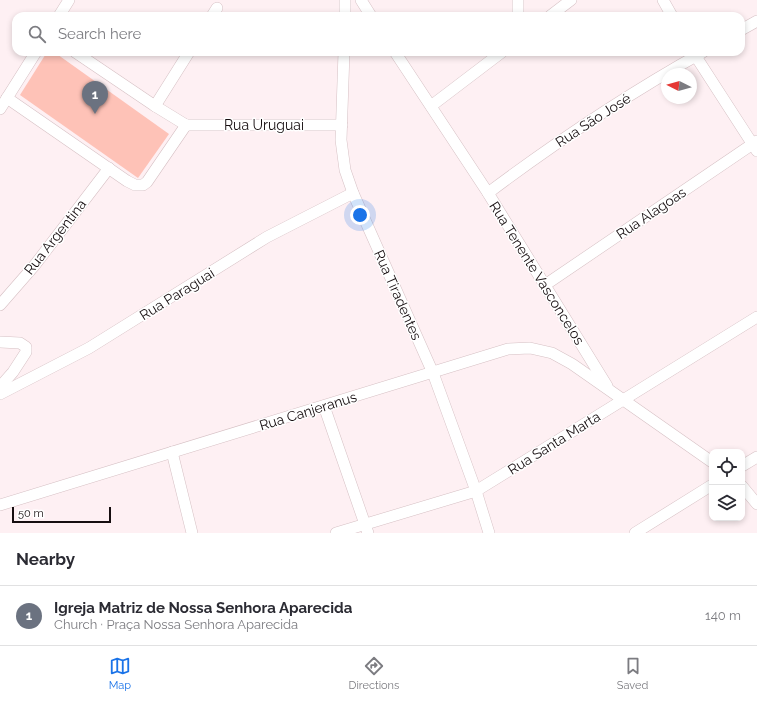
<!DOCTYPE html>
<html lang="en">
<head>
<meta charset="utf-8">
<style>
	body { margin:0; font-family:Raleway,sans-serif; background:#f7f7f7; color:#2b2b33 }
	.controls { position:absolute; right:12px; bottom:12px; display:grid; overflow:hidden; border-radius:8px; box-shadow:0 2px 6px #0003 }
	.controls button { width:36px; height:36px; display:grid; place-items:center; padding:0; border:0; border-bottom:1px solid #e1e1e2; background:#fff; color:#2b2b33; font:20px sans-serif }
	.compass { position:absolute; left:661px; top:68px; width:36px; height:36px; border-radius:50%; background:#fff; box-shadow:0 2px 6px #0003; rotate:276deg }
	.scale { position:absolute; left:12px; bottom:10px; width:99px; box-sizing:border-box; padding-left:4px; border:2px solid #160e10; border-top:0; font-size:11px; line-height:14px; white-space:nowrap; color:#160e10; -webkit-text-stroke:3px #fff; paint-order:stroke }
	.you { position:absolute; left:360px; top:215px; width:14px; height:14px; margin:-10px; border:3px solid #fff; border-radius:50%; background:#1a73e8; box-shadow:0 0 0 6px #1a73e833 }
	.badge { display:grid; place-items:center; width:26px; height:26px; border-radius:50%; background:#1a73e8; color:#fff; font-size:13px; font-weight:700 }
	.pin { position:absolute; translate:-50% -33px; filter:drop-shadow(0 1px 2px #0008) }
	.pin::after { content:''; position:absolute; top:21px; width:14px; height:12px; background:inherit; clip-path:polygon(0 0,100% 0,50% 100%) }
	.list { margin:0; padding:0; list-style:none }
	h2 { display:flex; justify-content:space-between; align-items:center; height:52px; margin:0; padding:0 16px; font-size:17px }
	h2 small { font-size:13px; font-weight:400; color:#7c7c81 }
	.list li { display:grid; grid-template-columns:26px 1fr auto; gap:12px; align-items:center; box-sizing:border-box; height:60px; padding:0 16px; border-top:1px solid #e1e1e2 }
	.list b { display:block; font-size:15px; white-space:nowrap }
	.list p { margin:0; font-size:13px; white-space:nowrap; color:#7c7c81 }
	.list em { font-size:13px; font-style:normal; color:#7c7c81 }
	.icon { flex:none; width:22px; height:22px; fill:none; stroke:currentColor; stroke-width:2; stroke-linecap:round; stroke-linejoin:round }
	.map { position:relative; flex:none; width:757px; height:533px; overflow:hidden }
	.search { position:absolute; background:#fff; box-shadow:0 2px 6px #0003; left:12px; right:12px; top:12px; height:44px; display:flex; align-items:center; gap:10px; box-sizing:border-box; padding:0 14px; border-radius:12px; color:#7c7c81; font-size:15px }
	.sheet { height:112px; background:#fff }
	nav { display:flex; justify-content:space-around; align-items:center; box-sizing:border-box; height:56px; border-top:1px solid #e1e1e2; background:#fff; font-size:11px; color:#7c7c81 }
	nav a { display:grid; justify-items:center; gap:2px }
	nav .on { color:#1a73e8 }
	.map>svg:first-child { display:block }
	.building { fill:#fec2b7 }
	.lines { fill:none; stroke-linecap:round; stroke-linejoin:round }
	.street-casing { stroke:#d6c0c4; stroke-width:12 }
	.street { stroke:#fff; stroke-width:11 }
	.labels { text-anchor:middle; stroke-width:3; stroke-linejoin:round; paint-order:stroke }
	.street-label { font-size:14px; fill:#160e10; stroke:#fff }
</style>
</head>
<body>
<div class="map">
<svg width="757" height="533" viewBox="0 0 757 533">
	<rect width="100%" height="100%" fill="#fef0f3"/>
	<polygon class="building" points="47,52 54,52 169,134 138,178 20,95"/>
	<g class="lines">
		<g class="street-casing">
			<g id="street">
				<polyline points="361,0 371,16"/>
				<polyline points="518,0 518,16"/>
				<polyline points="663,0 672,16"/>
				<polyline points="59,16 69,0"/>
				<polyline points="212,16 217,8"/>
				<polyline points="345,16 345,0"/>
				<polyline points="550,16 571,0"/>
				<polyline points="741,30 757,21"/>
				<polyline points="75,52 155,106 186,125"/>
				<polyline points="344,52 341,140 345,170 353,193 433,373 476,491 489,533"/>
				<polyline points="395,52 488,193 607,386"/>
				<polyline points="693,52 757,151"/>
				<polyline points="7,98 127,181 135,185 143,185 147,182 186,125"/>
				<polyline points="155,106 189,52"/>
				<polyline points="431,106 502,52"/>
				<polyline points="0,109 36,52"/>
				<polyline points="186,125 342,125"/>
				<path d="M 488,193 C 556,142 628,94 703,52"/>
				<polyline points="545,285 757,141"/>
				<polyline points="0,305 34,266 109,168"/>
				<polyline points="0,342 20,343 26,347 26,352 13,372 0,387"/>
				<polyline points="0,394 89,348 267,237 353,193"/>
				<polyline points="324,406 368,533"/>
				<polyline points="172,452 192,533"/>
				<polyline points="742,466 757,457"/>
				<polyline points="742,486 757,504"/>
				<polyline points="0,505 508,349 530,348 552,353 572,364 712,462"/>
				<polyline points="336,533 476,491 757,317"/>
				<polyline points="635,533 712,485"/>
			</g>
		</g>
		<use href="#street" class="street"/>
	</g>
	<g class="labels">
		<g class="street-label">
			<text transform="translate(593 120) rotate(-33)" y="5">Rua São José</text>
			<text x="264" y="130">Rua Uruguai</text>
			<text transform="translate(651 213) rotate(-34)" y="5">Rua Alagoas</text>
			<text transform="translate(55 237) rotate(-52)" y="5">Rua Argentina</text>
			<text transform="translate(537 273) rotate(58)" y="5">Rua Tenente Vasconcelos</text>
			<text transform="translate(177 294) rotate(-32)" y="5">Rua Paraguai</text>
			<text transform="translate(398 295) rotate(66)" y="5">Rua Tiradentes</text>
			<text transform="translate(308 411) rotate(-17)" y="5">Rua Canjeranus</text>
			<text transform="translate(554 443) rotate(-32)" y="5">Rua Santa Marta</text>
		</g>
	</g>
</svg>
<div class="controls">
<button><svg class="icon" aria-label="locate" viewBox="0 0 24 24"><circle cx="12" cy="12" r="6"/><path d="M12 2v4M12 18v4M2 12h4M18 12h4"/></svg></button>
<button><svg class="icon" aria-label="layers" viewBox="0 0 24 24"><path d="M12 4l9 5-9 5-9-5zM3 14l9 5 9-5"/></svg></button>
</div>
<svg class="compass" viewBox="-18 -18 36 36"><path d="M0-13l5 13h-10z" fill="#e53935"/><path d="M0 13l5-13h-10z" fill="#7c7c81"/></svg>
<div class="scale">50 m</div>
<div class="you"></div>
<div class="pin badge" style="left:95px;top:114px;background:#6b7280">1</div>
<div class="search"><svg class="icon" aria-label="search" viewBox="0 0 24 24"><circle cx="10" cy="10" r="6"/><path d="M15 15l6 6"/></svg>Search here</div>
</div>
<section class="sheet">
<h2>Nearby<small></small></h2>
<ul class="list">
<li><span class="badge" style="background:#6b7280">1</span><div><b>Igreja Matriz de Nossa Senhora Aparecida</b><p>Church · Praça Nossa Senhora Aparecida</p></div><em>140 m</em></li>
</ul>
</section>
<nav>
<a class="on"><svg class="icon" aria-label="map" viewBox="0 0 24 24"><path d="M3 6l6-2 6 2 6-2v14l-6 2-6-2-6 2zM9 4v14M15 6v14"/></svg>Map</a>
<a><svg class="icon" aria-label="directions" viewBox="0 0 24 24"><path d="M12 3l9 9-9 9-9-9zM9 14v-3h6M13 9l2 2-2 2"/></svg>Directions</a>
<a><svg class="icon" aria-label="saved" viewBox="0 0 24 24"><path d="M7 4h10v16l-5-4-5 4z"/></svg>Saved</a>
</nav>
</body>
</html>
